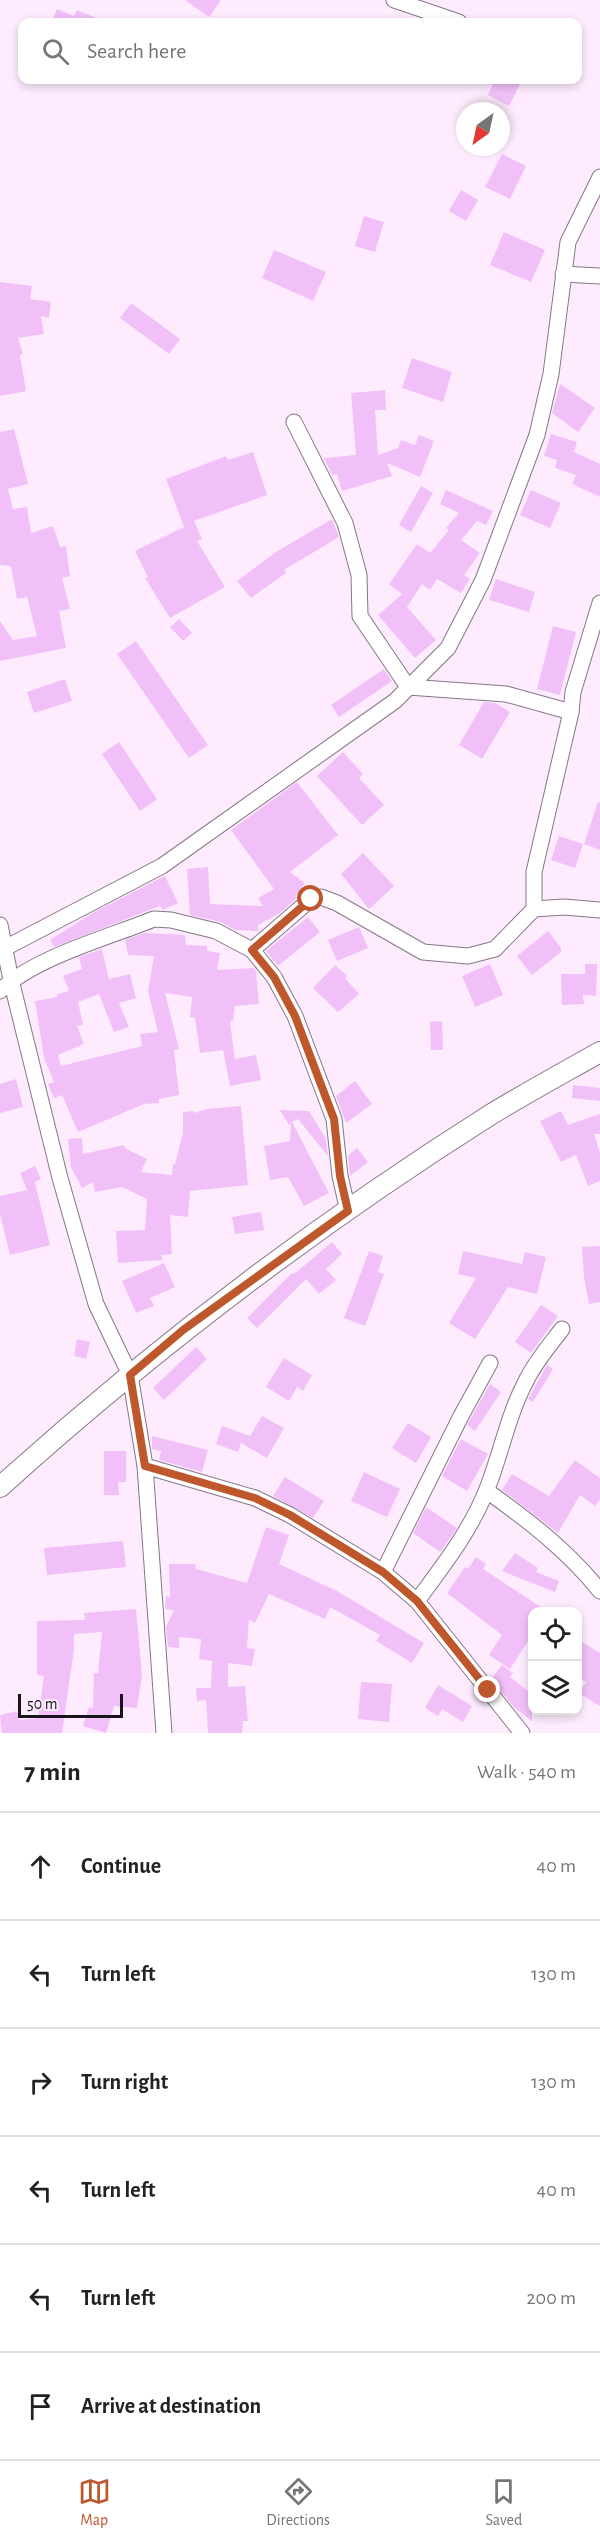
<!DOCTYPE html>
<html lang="en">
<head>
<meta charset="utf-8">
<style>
	body { margin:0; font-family:"Alegreya Sans",sans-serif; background:#f6f6f6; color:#222 }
	.controls { position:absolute; right:18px; bottom:18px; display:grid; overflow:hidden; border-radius:12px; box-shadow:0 3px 9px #0003 }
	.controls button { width:54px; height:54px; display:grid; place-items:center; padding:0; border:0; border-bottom:2px solid #e0e0e0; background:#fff; color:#222; font:30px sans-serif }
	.compass { position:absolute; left:456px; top:102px; width:54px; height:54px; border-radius:50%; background:#fff; box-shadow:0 3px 9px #0003; rotate:213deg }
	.scale { position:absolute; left:18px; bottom:15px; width:105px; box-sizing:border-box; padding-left:6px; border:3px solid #191419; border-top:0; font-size:16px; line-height:21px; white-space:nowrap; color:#191419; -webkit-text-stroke:4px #feecfe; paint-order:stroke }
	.stop { position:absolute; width:18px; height:18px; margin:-14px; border:4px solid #be572c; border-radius:50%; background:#fff }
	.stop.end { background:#be572c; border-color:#fff; box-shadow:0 2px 6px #0008 }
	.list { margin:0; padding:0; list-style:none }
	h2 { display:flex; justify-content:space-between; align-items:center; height:78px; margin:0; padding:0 24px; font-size:26px }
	h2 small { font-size:20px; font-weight:400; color:#767676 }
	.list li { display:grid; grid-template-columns:39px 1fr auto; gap:18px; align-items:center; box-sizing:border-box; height:108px; padding:0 24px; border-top:2px solid #e0e0e0 }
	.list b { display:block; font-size:22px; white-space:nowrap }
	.list em { font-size:20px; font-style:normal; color:#767676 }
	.icon { flex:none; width:33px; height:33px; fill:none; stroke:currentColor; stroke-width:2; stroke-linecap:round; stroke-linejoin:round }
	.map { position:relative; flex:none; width:600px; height:1733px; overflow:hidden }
	.search { position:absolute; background:#fff; box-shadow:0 3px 9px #0003; left:18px; right:18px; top:18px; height:66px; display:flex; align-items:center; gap:15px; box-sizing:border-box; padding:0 21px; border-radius:12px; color:#767676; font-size:22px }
	.sheet { height:726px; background:#fff }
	nav { display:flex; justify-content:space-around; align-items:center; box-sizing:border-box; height:84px; border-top:2px solid #e0e0e0; background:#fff; font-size:16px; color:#767676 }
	nav a { display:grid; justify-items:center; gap:3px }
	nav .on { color:#be572c }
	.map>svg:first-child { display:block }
	.building { fill:#f2c0f9 }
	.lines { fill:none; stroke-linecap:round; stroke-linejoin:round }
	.minor-casing { stroke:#857685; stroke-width:17 }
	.major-casing { stroke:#857685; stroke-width:22 }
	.minor { stroke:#fff; stroke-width:15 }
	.major { stroke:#fff; stroke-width:20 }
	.route { stroke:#be572c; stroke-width:8 }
</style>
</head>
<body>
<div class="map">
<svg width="600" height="1733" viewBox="0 0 600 1733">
	<rect width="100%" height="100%" fill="#feecfe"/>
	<g class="building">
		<polygon points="185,0 221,0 209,17"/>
		<polygon points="57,9 74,16 77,10 106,22 51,22"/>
		<polygon points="495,80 522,80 509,106 488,95"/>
		<polygon points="502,154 526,166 510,199 485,187"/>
		<polygon points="461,190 478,200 466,221 449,211"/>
		<polygon points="364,216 384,222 375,252 355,246"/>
		<polygon points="504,232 545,250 531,282 490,265"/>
		<polygon points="274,250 326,272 313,301 262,278"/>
		<polygon points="0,282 32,286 30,299 51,302 49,318 41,316 44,334 18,338 23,354 20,355 26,391 0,396"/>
		<polygon points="131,303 180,339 169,354 120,318"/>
		<polygon points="412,358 452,372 443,402 402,388"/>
		<polygon points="560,384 595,408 578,432 552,413"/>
		<polygon points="385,390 386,410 375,410 378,455 398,448 401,440 415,445 419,435 434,441 420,477 387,463 392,476 342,491 337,474 332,475 324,458 356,455 351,393"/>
		<polygon points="14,429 28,484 8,489 13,509 27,507 31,533 53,526 60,547 66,546 70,576 62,578 70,609 59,611 66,648 0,661 0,621 13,640 37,636 27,597 17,599 11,566 0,565 0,432"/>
		<polygon points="551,434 577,442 574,452 600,464 600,497 572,484 576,475 555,468 557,460 544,456"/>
		<polygon points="253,452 267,495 194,521 202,539 197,541 225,587 170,618 145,578 148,577 135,551 184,527 166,479 226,456 228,460"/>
		<polygon points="421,486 433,493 411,532 399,525"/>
		<polygon points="446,490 493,511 486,525 477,521 461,540 480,553 464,575 470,579 461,593 437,579 430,590 422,584 407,607 436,640 415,658 378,615 402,594 389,584 417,544 430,553 449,530 446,528 459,513 440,504"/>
		<polygon points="531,490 561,503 550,528 520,515"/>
		<polygon points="332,519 339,537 284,570 286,573 251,598 237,581 276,552"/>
		<polygon points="496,579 535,592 529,612 489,600"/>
		<polygon points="179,619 192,633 183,641 170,627"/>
		<polygon points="553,626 576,632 560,695 537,689"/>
		<polygon points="136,641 208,745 189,758 117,654"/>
		<polygon points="384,669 392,681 339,717 331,705"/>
		<polygon points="65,679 72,701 34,713 27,692"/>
		<polygon points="484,702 495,703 510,712 482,759 459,745"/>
		<polygon points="119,742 157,799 140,811 102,754"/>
		<polygon points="343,752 363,774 359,778 384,805 362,825 317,776"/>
		<polygon points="297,782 338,835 290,872 305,883 295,896 297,898 280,913 258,925 258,931 235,930 221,922 190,915 187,869 208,867 210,904 263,906 258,898 274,889 231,830"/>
		<polygon points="598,802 600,803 600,850 584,844"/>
		<polygon points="559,836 583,844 575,868 551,860"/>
		<polygon points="363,853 394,886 369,909 341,874"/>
		<polygon points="165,876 178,903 163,910 160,906 54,947 50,940 94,912"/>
		<polygon points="308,917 320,932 278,966 266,951"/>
		<polygon points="359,927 368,948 337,961 328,940"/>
		<polygon points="548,931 561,948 561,952 532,975 517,956"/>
		<polygon points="144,933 185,935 186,945 207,946 207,951 220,953 217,970 254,968 256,971 259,1004 235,1006 233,1021 230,1021 235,1059 256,1055 261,1080 230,1086 223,1050 200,1053 195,1018 190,1017 192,997 165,993 179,1049 174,1050 179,1095 159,1099 159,1103 144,1104 78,1132 62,1095 54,1098 48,1084 54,1082 44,1058 35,1001 57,997 57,994 69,991 63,976 82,969 79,957 102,949 109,979 130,974 136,998 119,1003 129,1027 114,1032 99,994 78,1002 83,1025 77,1026 84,1044 58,1055 61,1066 142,1046 140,1034 158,1032 148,991 154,956 128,955 125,940"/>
		<polygon points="490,964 503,995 475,1007 462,976"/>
		<polygon points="585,964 597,964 596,996 583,995 584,1004 562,1005 561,974 585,974"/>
		<polygon points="335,965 347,976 345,978 359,994 338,1012 313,988"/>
		<polygon points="442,1021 443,1050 431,1050 430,1022"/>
		<polygon points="16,1079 23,1107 0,1113 0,1084"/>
		<polygon points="355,1081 372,1104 346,1123 336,1096"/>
		<polygon points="573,1085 600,1088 600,1101 572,1098"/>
		<polygon points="241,1106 248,1185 190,1191 188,1217 170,1215 172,1254 161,1255 163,1260 118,1263 116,1231 145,1230 147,1199 122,1187 95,1192 93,1182 82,1188 71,1167 68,1139 82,1138 83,1154 124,1145 125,1148 147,1159 141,1172 172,1175 173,1164 175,1164 183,1133 183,1112 194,1111 194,1113 207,1109"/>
		<polygon points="280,1110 309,1111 326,1139 328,1156 298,1119 292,1122 329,1193 304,1206 288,1177 270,1180 264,1146 290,1141 291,1123 289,1125"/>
		<polygon points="561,1111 568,1125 600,1114 600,1134 594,1134 600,1153 600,1181 588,1186 576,1155 561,1162 540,1121"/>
		<polygon points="357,1148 368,1162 350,1176 348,1156"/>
		<polygon points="35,1166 41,1179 35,1182 50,1245 10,1255 0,1214 0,1196 27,1190 20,1173"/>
		<polygon points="261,1212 264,1230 235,1234 232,1217"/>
		<polygon points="332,1242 342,1254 326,1269 336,1280 319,1294 306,1279 257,1328 247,1318 292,1273 294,1274"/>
		<polygon points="600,1246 600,1302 589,1304 584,1277 582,1247"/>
		<polygon points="369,1251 383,1256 378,1272 384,1274 365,1326 344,1318"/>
		<polygon points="463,1251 522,1264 525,1252 546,1257 537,1294 508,1287 475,1339 449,1323 476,1278 458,1274"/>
		<polygon points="164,1263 175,1287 150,1298 154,1306 136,1313 122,1281"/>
		<polygon points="541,1305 558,1316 531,1353 515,1342"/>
		<polygon points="77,1339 90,1342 86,1359 74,1356"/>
		<polygon points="196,1347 207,1359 164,1400 153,1388"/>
		<polygon points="284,1358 312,1375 303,1391 297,1387 289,1401 266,1387"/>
		<polygon points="547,1365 553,1369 533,1402 528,1399"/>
		<polygon points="490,1384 501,1392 475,1431 467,1425"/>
		<polygon points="262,1416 284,1428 267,1458 241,1443 238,1452 216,1444 222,1426 250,1436"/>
		<polygon points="408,1423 431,1437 416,1463 392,1448"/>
		<polygon points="152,1436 208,1450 202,1472 159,1460 161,1451 152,1449"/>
		<polygon points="461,1439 488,1454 467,1491 442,1476"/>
		<polygon points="104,1451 126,1451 126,1482 118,1482 119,1495 104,1495"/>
		<polygon points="575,1460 600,1478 600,1499 595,1506 580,1495 558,1533 502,1490 512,1474 549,1496"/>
		<polygon points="364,1472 400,1489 387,1517 351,1501"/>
		<polygon points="285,1477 324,1501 313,1518 273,1496"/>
		<polygon points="426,1507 457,1528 440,1552 413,1533"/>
		<polygon points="266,1527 289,1535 279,1564 337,1591 424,1643 412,1663 376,1641 380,1635 330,1607 325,1619 269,1594 255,1623 249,1620 247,1648 255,1649 252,1666 228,1663 228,1687 245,1686 248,1721 243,1721 242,1733 208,1733 206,1700 197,1701 196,1688 211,1688 212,1661 199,1659 201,1639 179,1637 179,1648 168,1647 166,1627 174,1610 165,1609 166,1596 170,1597 169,1564 195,1564 196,1569 247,1583"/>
		<polygon points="123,1541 126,1567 47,1575 44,1548"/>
		<polygon points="515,1553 538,1568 536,1572 559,1581 555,1592 502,1571"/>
		<polygon points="476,1557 486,1564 483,1569 547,1611 532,1611 532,1635 510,1669 489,1655 502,1635 447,1593 465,1567 468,1569"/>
		<polygon points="136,1609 142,1675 137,1708 114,1706 106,1733 83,1726 89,1707 93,1708 94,1673 98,1673 102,1632 74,1634 74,1649 62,1733 2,1733 0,1715 17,1711 19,1720 38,1718 44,1676 37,1675 37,1621 85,1620 84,1613"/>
		<polygon points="582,1642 600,1653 600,1706 579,1693 586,1682 578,1677 578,1650"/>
		<polygon points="502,1665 513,1673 510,1677 532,1694 532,1721 514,1707 491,1679"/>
		<polygon points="361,1682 392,1684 389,1722 358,1719"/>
		<polygon points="438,1685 472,1706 463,1722 442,1709 438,1716 425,1708"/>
	</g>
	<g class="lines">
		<g class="minor-casing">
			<g id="minor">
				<polyline points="394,0 459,22"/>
				<polyline points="563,274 600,276"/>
				<polyline points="294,422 345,523 359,575 360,616 408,687 506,694 571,712"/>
				<polyline points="534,909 534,872 571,712 573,692 600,603"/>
				<polyline points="0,925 11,980 60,1178 96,1304 130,1375 145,1466 164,1733"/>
				<polyline points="5,948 162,866 395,701 448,648 483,580 537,435 551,374 568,242 600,177"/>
				<polyline points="252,950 311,899 321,897 337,903 423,952 468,956 495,949 534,909 564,907 600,910"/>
				<path d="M 0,991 C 33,958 109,937 154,919 L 171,920 L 216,931 L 252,950 L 274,977 L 295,1016 L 334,1119 L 340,1176 L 348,1211"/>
				<polyline points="145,1466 255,1498 290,1515 383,1572 417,1601 522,1733"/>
				<path d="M 487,1491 C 529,1521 568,1551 600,1591"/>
				<polyline points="383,1572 461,1416 490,1363"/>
				<path d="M 417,1601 C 443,1566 471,1530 487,1489 C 501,1454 508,1415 526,1381 C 535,1362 549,1346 562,1329"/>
			</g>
		</g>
		<g class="major-casing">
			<path id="major" d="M 0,1487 C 152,1350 316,1225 490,1115 C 526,1093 563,1073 600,1052"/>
		</g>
		<use href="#minor" class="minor"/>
		<use href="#major" class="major"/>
	</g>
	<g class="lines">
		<polyline class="route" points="311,899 252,950 274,977 295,1016 334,1119 340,1176 348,1211 183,1330 130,1375 145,1466 255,1498 290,1515 383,1572 417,1601 488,1690"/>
	</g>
</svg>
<div class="controls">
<button><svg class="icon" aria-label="locate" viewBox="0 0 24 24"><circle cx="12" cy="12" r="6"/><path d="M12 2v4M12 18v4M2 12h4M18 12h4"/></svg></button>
<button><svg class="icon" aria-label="layers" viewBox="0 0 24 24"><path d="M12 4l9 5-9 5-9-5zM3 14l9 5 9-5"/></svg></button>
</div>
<svg class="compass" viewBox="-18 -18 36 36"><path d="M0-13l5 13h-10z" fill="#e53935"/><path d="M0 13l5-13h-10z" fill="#767676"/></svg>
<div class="scale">50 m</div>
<div class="stop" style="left:311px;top:899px"></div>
<div class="stop end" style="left:488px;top:1690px"></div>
<div class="search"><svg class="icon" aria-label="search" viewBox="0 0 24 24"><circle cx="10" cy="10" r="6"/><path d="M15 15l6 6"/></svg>Search here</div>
</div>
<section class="sheet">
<h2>7 min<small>Walk · 540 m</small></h2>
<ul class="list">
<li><svg class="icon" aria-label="ahead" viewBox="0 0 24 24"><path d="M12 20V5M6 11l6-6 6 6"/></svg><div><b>Continue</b></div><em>40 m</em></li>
<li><svg class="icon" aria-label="left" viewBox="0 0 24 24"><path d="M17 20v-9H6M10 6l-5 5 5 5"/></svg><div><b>Turn left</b></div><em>130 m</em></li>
<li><svg class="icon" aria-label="right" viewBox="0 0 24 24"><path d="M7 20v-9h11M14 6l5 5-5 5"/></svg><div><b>Turn right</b></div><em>130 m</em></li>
<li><svg class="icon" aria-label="left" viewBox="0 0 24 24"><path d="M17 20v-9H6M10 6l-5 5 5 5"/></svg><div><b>Turn left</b></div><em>40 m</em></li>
<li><svg class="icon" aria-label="left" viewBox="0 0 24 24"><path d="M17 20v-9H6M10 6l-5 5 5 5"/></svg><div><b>Turn left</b></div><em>200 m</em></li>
<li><svg class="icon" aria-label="arrive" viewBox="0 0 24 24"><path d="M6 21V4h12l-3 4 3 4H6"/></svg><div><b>Arrive at destination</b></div></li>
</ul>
</section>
<nav>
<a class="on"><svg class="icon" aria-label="map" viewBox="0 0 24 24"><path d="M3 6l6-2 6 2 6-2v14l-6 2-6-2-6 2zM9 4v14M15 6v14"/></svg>Map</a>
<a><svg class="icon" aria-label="directions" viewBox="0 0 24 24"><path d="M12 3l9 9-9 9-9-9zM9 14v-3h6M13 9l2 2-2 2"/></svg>Directions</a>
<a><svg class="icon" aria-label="saved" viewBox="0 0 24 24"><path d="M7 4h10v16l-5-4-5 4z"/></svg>Saved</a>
</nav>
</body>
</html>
